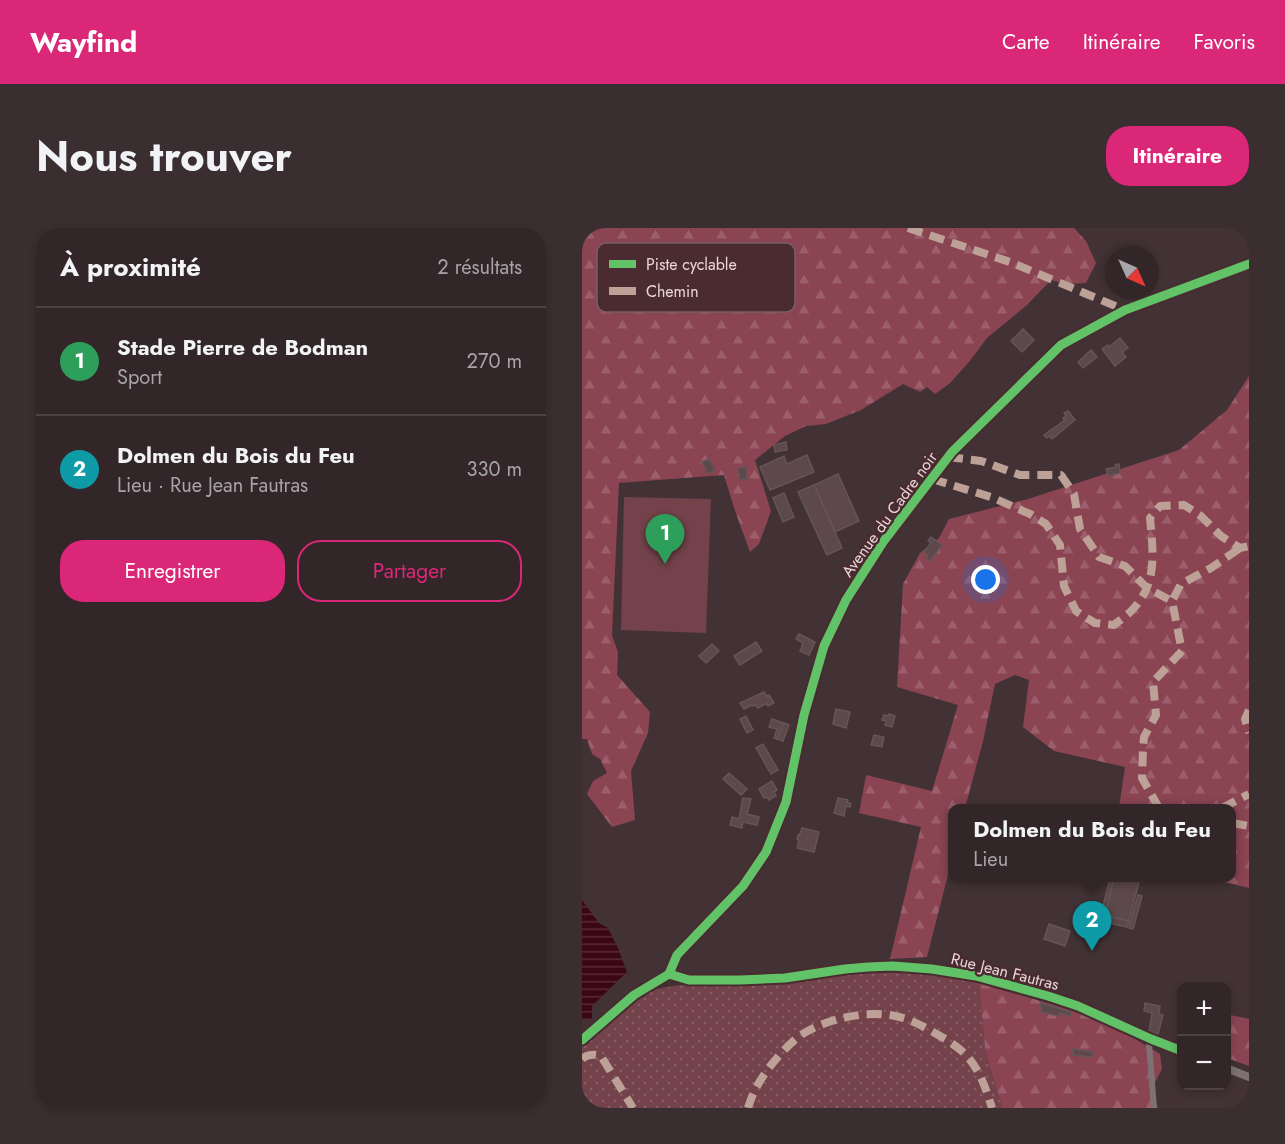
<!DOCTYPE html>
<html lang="fr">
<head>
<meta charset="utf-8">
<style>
	body { margin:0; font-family:Jost,sans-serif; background:#3a2e30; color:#f1f3f6 }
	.controls { position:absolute; right:18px; bottom:18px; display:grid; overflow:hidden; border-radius:12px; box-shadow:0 3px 9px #0003 }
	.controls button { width:54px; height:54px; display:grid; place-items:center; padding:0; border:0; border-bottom:2px solid #4d4345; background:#322628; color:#f1f3f6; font:30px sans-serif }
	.compass { position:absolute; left:523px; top:18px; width:54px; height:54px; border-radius:50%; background:#322628; box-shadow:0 3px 9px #0003; rotate:135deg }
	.you { position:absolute; left:404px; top:352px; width:21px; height:21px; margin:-15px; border:4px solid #fff; border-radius:50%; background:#1a73e8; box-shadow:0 0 0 9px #1a73e833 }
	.badge { display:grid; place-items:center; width:39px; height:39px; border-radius:50%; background:#db2777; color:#fff; font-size:20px; font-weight:700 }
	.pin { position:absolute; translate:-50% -50px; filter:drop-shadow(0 2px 3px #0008) }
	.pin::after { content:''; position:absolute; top:32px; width:21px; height:18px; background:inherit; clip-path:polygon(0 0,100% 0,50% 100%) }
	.popup { position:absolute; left:366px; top:576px; width:288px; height:78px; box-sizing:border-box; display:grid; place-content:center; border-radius:12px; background:#322628; filter:drop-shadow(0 2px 4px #0005); font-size:20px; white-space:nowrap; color:#a8a5a8 }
	.popup b { font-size:22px; color:#f1f3f6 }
	.popup::after { content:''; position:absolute; left:50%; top:100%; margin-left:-12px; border:12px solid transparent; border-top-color:#322628 }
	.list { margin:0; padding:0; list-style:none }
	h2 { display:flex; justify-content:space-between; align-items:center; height:78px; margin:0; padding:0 24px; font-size:26px }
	h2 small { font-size:20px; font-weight:400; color:#a8a5a8 }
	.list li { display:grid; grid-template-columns:39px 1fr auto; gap:18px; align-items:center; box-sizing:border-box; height:108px; padding:0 24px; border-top:2px solid #4d4345 }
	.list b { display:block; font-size:22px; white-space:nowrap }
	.list p { margin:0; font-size:20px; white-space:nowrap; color:#a8a5a8 }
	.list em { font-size:20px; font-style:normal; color:#a8a5a8 }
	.actions { display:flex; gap:12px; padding:18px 24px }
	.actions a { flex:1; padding:14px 0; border:2px solid #db2777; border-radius:24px; text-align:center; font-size:21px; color:#db2777 }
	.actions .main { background:#db2777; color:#fff }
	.map { position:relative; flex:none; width:667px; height:880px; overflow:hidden; border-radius:24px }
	header { display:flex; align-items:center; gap:36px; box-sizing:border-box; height:84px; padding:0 30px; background:#db2777; color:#fff }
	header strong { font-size:28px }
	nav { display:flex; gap:33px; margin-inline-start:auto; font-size:21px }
	.intro { display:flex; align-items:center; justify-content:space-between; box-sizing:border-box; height:144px; padding:0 36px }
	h1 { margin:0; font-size:42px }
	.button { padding:15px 27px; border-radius:24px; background:#db2777; color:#fff; font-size:21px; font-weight:700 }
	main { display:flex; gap:36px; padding:0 36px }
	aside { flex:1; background:#322628; border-radius:24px; box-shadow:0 3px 9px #0003 }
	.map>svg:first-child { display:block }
	.grass { fill:url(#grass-dots) }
	.forest { fill:url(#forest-firs) }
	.pitch { fill:#73424a }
	.water { fill:url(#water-rules) }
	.building { fill:#5d484b; stroke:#645558; stroke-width:1.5 }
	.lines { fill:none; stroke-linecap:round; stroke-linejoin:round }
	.minor { stroke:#7e7173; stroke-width:6 }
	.tertiary { stroke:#7e7173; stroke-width:8 }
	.quiet { stroke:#bda197; stroke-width:8; stroke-dasharray:15 8; stroke-linecap:butt }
	.cycleway-casing { stroke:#492b30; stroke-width:13 }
	.cycleway { stroke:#61c268; stroke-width:9 }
	.labels { text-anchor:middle; stroke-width:5; stroke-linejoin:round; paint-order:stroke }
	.street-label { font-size:16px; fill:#ebd7d9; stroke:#492b30 }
	.key { fill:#492b30; stroke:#7a5f63; stroke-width:1.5 }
	.key-label { font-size:16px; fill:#ebd7d9 }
</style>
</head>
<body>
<header>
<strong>Wayfind</strong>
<nav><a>Carte</a><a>Itinéraire</a><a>Favoris</a></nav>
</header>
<div class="intro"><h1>Nous trouver</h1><a class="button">Itinéraire</a></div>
<main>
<aside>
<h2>À proximité<small>2 résultats</small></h2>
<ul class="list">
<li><span class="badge" style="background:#2e9e5b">1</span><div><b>Stade Pierre de Bodman</b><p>Sport</p></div><em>270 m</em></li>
<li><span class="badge" style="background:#0f9aa8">2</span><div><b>Dolmen du Bois du Feu</b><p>Lieu · Rue Jean Fautras</p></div><em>330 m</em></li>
</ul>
<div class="actions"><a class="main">Enregistrer</a><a>Partager</a></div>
</aside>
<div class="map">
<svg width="667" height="880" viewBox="0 0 667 880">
	<defs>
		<pattern id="grass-dots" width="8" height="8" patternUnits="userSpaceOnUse" patternTransform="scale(1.5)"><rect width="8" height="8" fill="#73424a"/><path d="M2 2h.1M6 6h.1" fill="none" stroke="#875d64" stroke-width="1.8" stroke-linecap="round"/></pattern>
		<pattern id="forest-firs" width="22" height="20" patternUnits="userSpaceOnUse" patternTransform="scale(1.5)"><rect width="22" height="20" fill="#8a4452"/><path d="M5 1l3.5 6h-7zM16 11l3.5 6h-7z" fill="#9b5e6a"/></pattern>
		<pattern id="water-rules" width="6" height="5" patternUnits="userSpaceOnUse" patternTransform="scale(1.5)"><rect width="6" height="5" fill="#3b0716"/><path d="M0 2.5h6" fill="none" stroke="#582a37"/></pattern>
	</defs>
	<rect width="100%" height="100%" fill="#423235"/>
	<path class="grass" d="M 299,743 C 332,743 366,746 397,755 L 403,822 L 420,880 L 0,880 L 0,816 L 57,769 L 74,761 L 98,757 L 204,754 L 233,750 Z"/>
	<g class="forest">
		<polygon points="0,0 492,0 504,13 514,35 504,55 484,56 469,52 445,77 405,110 387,134 367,156 353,166 345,159 338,164 321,156 279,182 244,196 224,198 203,208 173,232 189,283 177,316 168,324 153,283 142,247 37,255 30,407 36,424 35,447 68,484 66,505 49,543 53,592 30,599 5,566 11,553 25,545 18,531 10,526 5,511 0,511"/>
		<polygon points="667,148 667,660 625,650 650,650 650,580 537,580 543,539 472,523 441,499 447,452 433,447 413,456 401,513 383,580 370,580 370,631 345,729 308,731 339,599 277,585 284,547 350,563 376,477 315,459 321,356 338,325 357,310 367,291 446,271 597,222 645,182"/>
		<polygon points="397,755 520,791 578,826 580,841 569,862 576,880 420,880 403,822"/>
		<polygon points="644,786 667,791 667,838 645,830"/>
	</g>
	<polygon class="pitch" points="42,269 129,271 124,405 39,402"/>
	<polygon class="water" points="0,672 17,695 26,700 36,720 45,744 10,778 10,792 0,791"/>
	<g class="building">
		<polygon points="441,101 452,112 440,124 429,113"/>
		<polygon points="538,110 546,120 540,124 544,129 533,138 520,121 526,117 527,119"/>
		<polygon points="509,122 515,129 501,140 496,134"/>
		<polygon points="486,183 493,192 470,211 468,208 465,210 462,207 483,192 481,190 484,188 482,185"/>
		<polygon points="204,214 205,222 193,224 192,217"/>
		<polygon points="225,227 232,244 188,262 178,239 202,228 205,236"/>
		<polygon points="127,231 133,242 126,246 120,234"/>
		<polygon points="537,236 538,245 526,248 524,241 534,239 533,237"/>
		<polygon points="164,239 165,251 158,252 156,240"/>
		<polygon points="256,246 277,293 253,304 232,257"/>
		<polygon points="232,257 260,320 245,327 216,264"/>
		<polygon points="202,265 212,289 201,294 191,270"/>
		<polygon points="349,309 360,317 348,333 344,330 346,327 342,324 349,315 346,313"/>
		<polygon points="217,406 233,414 227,427 218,423 221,415 214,411"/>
		<polygon points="174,414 180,423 158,437 152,428"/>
		<polygon points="130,416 137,423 124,435 117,428"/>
		<polygon points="182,464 185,468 187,467 192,475 186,478 185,475 176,480 174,477 171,478 170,477 162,481 158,475"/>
		<polygon points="254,481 268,484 264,500 251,496"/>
		<polygon points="307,486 313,488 310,499 303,497 304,493 300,492 302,487 306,488"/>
		<polygon points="164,488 171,502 165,505 158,491"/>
		<polygon points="190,491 202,495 195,511 192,510 195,501 187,499"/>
		<polygon points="202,495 207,497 201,513 195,511"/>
		<polygon points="292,507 302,509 300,519 289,517"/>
		<polygon points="181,516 196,542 189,546 174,520"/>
		<polygon points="147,545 165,561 159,567 141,551"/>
		<polygon points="190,553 195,562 192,564 194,568 187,572 185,569 182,570 177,561"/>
		<polygon points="161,570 169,571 165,586 177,589 175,597 161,594 160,600 148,597 150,589 157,591"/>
		<polygon points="256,570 266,572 265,574 269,576 268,579 264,578 262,588 252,585"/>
		<polygon points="220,600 237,604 232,624 215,620 217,613 215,611 216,607 218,606"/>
		<polygon points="528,650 532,650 523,687 547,693 545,699 514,692 516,685 519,686"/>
		<polygon points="532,650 558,650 547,693 523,687"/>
		<polygon points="556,667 560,668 551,701 547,700"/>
		<polygon points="467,696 488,703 483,718 462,711"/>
		<polygon points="459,775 489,784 488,788 478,785 477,788 459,784 460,780 458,779"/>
		<polygon points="563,775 578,778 577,786 581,787 576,806 567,804 570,785 562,783"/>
		<polygon points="491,821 511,824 510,829 491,827"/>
	</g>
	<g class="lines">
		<g class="minor">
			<polyline points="87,746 95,727 161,658 184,624 204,574 222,487 242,418 264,372 301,314 370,224 479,117 543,82 667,36"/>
			<polyline points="569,811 567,816 572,880"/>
		</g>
		<g class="tertiary">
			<polyline points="0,812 52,767 87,746 107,752 158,752 203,750 263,741 286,739 311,738 350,741 394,748 466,768 496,778 569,811 600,823"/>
			<polyline points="644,840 667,849"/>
		</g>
		<g class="quiet">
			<polyline points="326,0 428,34 543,82"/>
			<polyline points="366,229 399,233 438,247 479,247 492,266 498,301 517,329 543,338 565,360 590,373"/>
			<path d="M 350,251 L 409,269 L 448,286 L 464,296 L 478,317 L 482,358 L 494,383 L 513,395 L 532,397 C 538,392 546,387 551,381 C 576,355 571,323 568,290 L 578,278 L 602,277 L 619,288 L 639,308 L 658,320 L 667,318"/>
			<polyline points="667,482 663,491 667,505"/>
			<polyline points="577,580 560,550 561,520 562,509 574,487 571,454 600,423 590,373 599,356 629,340 658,320"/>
			<polyline points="640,580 667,566"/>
			<polyline points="650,595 667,598"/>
			<path d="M 0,831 C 6,826 13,826 19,828 L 51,880"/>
			<path d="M 166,880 C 171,863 179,850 190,836 C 198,826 208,815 219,807 C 245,790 291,780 321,790 C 334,794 346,801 358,808 C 367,813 376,819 384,827 C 398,842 404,861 410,880"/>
		</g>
		<g class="cycleway-casing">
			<g id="cycleway">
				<polyline points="87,746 95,727 161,658 184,624 204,574 222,487 242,418 264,372 301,314 370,224 479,117 543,82 667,36"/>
				<polyline points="87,746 107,752 158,752 203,750 263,741 286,739 311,738 350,741 394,748 466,768 496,778 569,811 600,823"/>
				<polyline points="0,812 52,767 87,746"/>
			</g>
		</g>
		<use href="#cycleway" class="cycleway"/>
	</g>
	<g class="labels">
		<g class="street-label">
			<text transform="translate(307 286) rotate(-54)" y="6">Avenue du Cadre noir</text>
			<text transform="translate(423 743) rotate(14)" y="6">Rue Jean Fautras</text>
		</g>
	</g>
	<rect x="15" y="15" width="198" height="69" rx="9" class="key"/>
	<rect x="27" y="32" width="27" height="8" fill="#61c268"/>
	<rect x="27" y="59" width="27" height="8" fill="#bda197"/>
	<g class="key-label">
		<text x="64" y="42">Piste cyclable</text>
		<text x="64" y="69">Chemin</text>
	</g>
</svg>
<div class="controls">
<button>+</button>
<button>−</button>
</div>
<svg class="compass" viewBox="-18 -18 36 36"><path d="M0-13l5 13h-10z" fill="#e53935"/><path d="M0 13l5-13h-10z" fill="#a8a5a8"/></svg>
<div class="you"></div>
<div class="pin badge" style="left:83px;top:336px;background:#2e9e5b">1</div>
<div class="pin badge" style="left:510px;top:723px;background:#0f9aa8">2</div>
<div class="popup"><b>Dolmen du Bois du Feu</b>Lieu</div>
</div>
</main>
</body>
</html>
